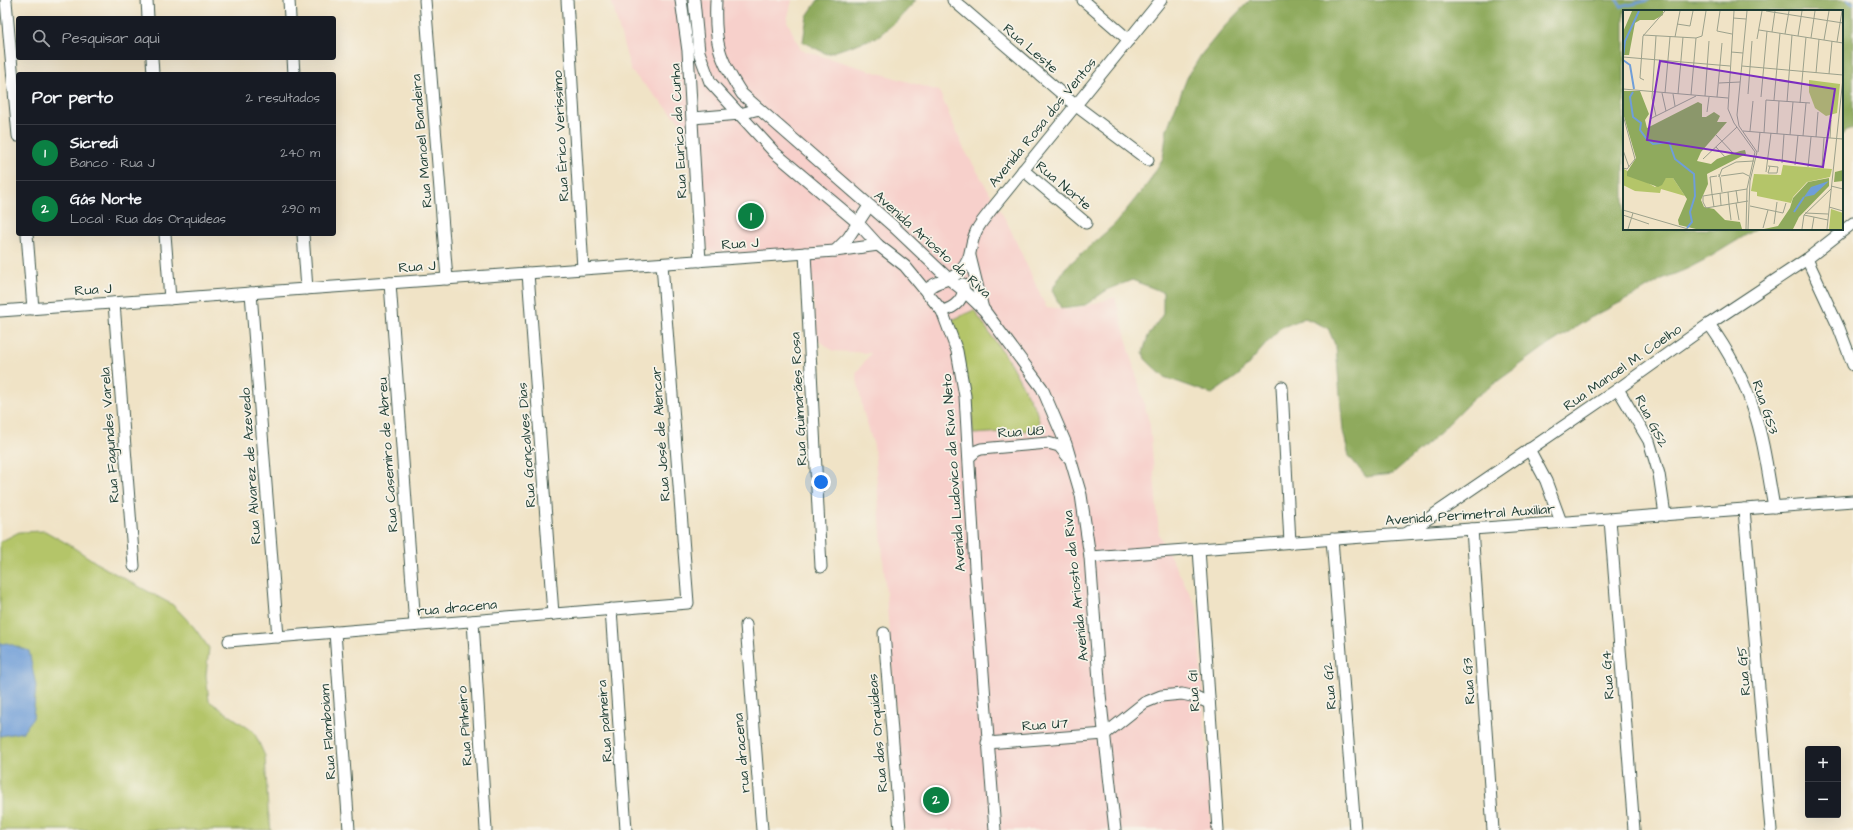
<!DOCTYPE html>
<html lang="pt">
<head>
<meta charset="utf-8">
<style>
	body { margin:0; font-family:"Architects Daughter",sans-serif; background:#242831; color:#f1f3f6 }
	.controls { position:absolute; right:12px; bottom:12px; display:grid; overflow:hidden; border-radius:4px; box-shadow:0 4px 16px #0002 }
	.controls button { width:36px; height:36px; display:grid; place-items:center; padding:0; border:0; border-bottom:1px solid #363941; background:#171b24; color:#f1f3f6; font:20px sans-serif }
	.you { position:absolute; left:821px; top:482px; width:14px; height:14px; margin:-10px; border:3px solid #fff; border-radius:50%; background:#1a73e8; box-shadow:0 0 0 6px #1a73e833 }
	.badge { display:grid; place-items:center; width:26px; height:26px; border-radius:50%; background:#0b8043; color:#fff; font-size:13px; font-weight:700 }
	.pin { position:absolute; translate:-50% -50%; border:2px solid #fff; box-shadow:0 1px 4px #0006 }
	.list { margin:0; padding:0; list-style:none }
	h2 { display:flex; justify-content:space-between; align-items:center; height:52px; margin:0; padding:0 16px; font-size:17px }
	h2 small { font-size:13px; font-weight:400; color:#9ea1a6 }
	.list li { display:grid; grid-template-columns:26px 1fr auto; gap:12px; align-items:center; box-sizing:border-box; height:56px; padding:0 16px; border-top:1px solid #363941 }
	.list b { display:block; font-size:15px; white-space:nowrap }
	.list p { margin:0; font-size:13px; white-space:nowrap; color:#9ea1a6 }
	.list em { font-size:13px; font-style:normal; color:#9ea1a6 }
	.icon { flex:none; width:22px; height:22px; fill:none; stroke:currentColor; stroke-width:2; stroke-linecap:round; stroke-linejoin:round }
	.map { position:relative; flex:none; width:1853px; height:830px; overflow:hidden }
	.search { position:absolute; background:#171b24; box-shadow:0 4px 16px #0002; left:16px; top:16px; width:320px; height:44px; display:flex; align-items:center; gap:10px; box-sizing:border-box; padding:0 14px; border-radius:4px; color:#9ea1a6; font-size:15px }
	.panel { position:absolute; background:#171b24; box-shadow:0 4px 16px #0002; left:16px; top:72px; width:320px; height:164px; border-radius:4px }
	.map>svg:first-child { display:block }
	.built { fill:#f7d0cb }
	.green { fill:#b4c569; stroke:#6a814e }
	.forest { fill:#8faa5d; stroke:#577448 }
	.water { fill:#6f9ed8; stroke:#476e86 }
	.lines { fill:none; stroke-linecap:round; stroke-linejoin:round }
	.stream { stroke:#6f9ed8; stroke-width:2.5 }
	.minor-casing { stroke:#3e564a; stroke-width:13 }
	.minor { stroke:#fff; stroke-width:11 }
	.labels { text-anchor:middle; stroke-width:3.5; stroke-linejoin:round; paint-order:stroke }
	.street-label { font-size:14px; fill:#1f3d34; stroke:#f7f3e8 }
	.inset-river { fill:none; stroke:#6f9ed8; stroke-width:2 }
	.inset-road { fill:none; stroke:#9ca18c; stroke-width:1 }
	.view { fill:#7b2cbf; fill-opacity:0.15; stroke:#7b2cbf; stroke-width:2 }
	.inset-edge { fill:none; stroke:#1f3d34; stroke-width:2 }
</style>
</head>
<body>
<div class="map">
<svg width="1853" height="830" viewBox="0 0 1853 830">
	<rect width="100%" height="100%" fill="#f7f3e8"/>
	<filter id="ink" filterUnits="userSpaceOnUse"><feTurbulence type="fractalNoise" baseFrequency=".025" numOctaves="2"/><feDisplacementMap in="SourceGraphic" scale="8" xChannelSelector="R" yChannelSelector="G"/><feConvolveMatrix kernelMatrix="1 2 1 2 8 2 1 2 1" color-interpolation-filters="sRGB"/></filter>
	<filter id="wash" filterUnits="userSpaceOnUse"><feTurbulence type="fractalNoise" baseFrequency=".012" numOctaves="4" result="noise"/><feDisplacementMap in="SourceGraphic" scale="16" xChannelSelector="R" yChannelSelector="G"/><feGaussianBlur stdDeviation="0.9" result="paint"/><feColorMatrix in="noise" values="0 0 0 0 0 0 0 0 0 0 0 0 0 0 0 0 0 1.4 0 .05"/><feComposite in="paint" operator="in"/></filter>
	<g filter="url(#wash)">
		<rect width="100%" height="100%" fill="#f0e3c6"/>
		<polygon class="built" points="611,0 792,0 787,21 801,50 939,91 964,149 1007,222 1046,307 1073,310 1115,297 1150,425 1159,535 1197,607 1212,830 905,830 874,446 863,411 856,373 871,353 833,351 817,339 809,258 708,251 681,123 631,71"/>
		<g class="green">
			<polygon points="974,310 1010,363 1036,410 1039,421 1038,430 973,434 971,395 952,320"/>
			<polygon points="45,531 68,544 103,567 173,605 193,626 209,648 206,675 209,701 254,732 265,756 268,809 271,830 0,830 0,542 19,532"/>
		</g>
		<g class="forest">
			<polygon points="818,0 916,0 898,20 877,37 827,54 803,42 807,16"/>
			<polygon points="1250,0 1853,0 1853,129 1846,131 1842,135 1842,11 1624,11 1624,229 1756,229 1710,257 1687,269 1662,279 1639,293 1590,318 1542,349 1473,399 1434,438 1392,474 1366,477 1349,456 1343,431 1336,347 1328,328 1305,318 1280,328 1239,375 1212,394 1164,377 1145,359 1143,352 1148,336 1163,314 1163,292 1132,280 1107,290 1085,305 1061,308 1052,290 1065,268 1114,225 1149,182 1163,158 1167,129 1187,78 1201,55 1224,27"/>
		</g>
		<polygon class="water" points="7,643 29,651 36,686 33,718 23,732 0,736 0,644"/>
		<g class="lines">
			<g class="stream">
				<polyline points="1617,0 1621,7 1649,0"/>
				<polyline points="1848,0 1853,3"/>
			</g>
		</g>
	</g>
	<g filter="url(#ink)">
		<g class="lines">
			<g class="minor-casing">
				<g id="minor">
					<polyline points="147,0 148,18"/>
					<polyline points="289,0 290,18"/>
					<polyline points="425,0 447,279"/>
					<polyline points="567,0 583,269"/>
					<polyline points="681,0 688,51 700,261"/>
					<polyline points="694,0 699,52 710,82 775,153 858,223 878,245 905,266 942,311 957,351 965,396 975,568 995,830"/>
					<path d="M 716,0 C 714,42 719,59 742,94 L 893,226 L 950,280 L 964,291 L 984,310 L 1042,388 L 1066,444 L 1081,495 L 1090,557 L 1100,694 L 1115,830"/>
					<polyline points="953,0 1075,105 1148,160"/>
					<polyline points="1083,0 1129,40"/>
					<polyline points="6,1 18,136"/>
					<polyline points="152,58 153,74"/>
					<polyline points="293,58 294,74"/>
					<polyline points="693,118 740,114 759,109"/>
					<polyline points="1023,170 1086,223"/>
					<polyline points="27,234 33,309"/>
					<polyline points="165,234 170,299"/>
					<polyline points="303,234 307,289"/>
					<polyline points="835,251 848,238 869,206"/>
					<polyline points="805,253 821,567"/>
					<polyline points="970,256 983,309"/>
					<polyline points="1807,259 1839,328 1853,365"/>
					<polyline points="528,273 553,614"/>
					<polyline points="390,283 415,625"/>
					<path d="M 926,291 C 937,278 948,284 960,271 C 973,258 969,247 975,234 C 978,225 986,217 991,210 L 1161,0"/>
					<polyline points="251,293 278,637"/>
					<polyline points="114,303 134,566"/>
					<polyline points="0,311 835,251 878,245"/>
					<path d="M 942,311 C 955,308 966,298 963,284"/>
					<path d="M 1709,324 C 1727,349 1743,378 1753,408 C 1764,440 1768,474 1774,507"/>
					<polyline points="1282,387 1290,543"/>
					<polyline points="1618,389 1649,441 1659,474 1665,515"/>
					<polyline points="1529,449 1546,481 1561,522"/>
					<polyline points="969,457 976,451 981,449 1048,443 1059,446 1068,457"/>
					<polyline points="1744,509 1771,830"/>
					<polyline points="1610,519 1634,830"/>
					<polyline points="1472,529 1493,830"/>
					<polyline points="1407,533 1618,389 1709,324 1807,259 1853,223"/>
					<polyline points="1332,539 1355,830"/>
					<polyline points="1199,549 1218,830"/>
					<polyline points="1090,557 1853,501"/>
					<polyline points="611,609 626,830"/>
					<polyline points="473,621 486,830"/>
					<polyline points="746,625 762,830"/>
					<polyline points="335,632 349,830"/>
					<polyline points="884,633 900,830"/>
					<polyline points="229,641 688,603 662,264"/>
					<polyline points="987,743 1105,734 1144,703 1161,696 1182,694 1196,697 1209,703"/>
				</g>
			</g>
			<use href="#minor" class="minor"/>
		</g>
	</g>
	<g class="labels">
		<g class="street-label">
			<text transform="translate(1031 48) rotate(41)" y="5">Rua Leste</text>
			<text transform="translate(1042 122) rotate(-51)" y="5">Avenida Rosa dos Ventos</text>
			<text transform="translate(678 131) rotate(-93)" y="5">Rua Eurico da Cunha</text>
			<text transform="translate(560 136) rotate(-93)" y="5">Rua Érico Veríssimo</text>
			<text transform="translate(421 141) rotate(-95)" y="5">Rua Manoel Bandeira</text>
			<text transform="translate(1064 185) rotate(40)" y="5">Rua Norte</text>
			<text transform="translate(740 243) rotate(-4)" y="5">Rua J</text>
			<text transform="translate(933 244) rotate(42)" y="5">Avenida Ariosto da Riva</text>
			<text transform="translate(417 266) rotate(-4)" y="5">Rua J</text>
			<text transform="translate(93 289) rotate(-4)" y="5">Rua J</text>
			<text transform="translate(1622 367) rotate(-35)" y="5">Rua Manoel M. Coelho</text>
			<text transform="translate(798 399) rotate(-93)" y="5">Rua Guimarães Rosa</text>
			<text transform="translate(1766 407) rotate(71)" y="5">Rua GS3</text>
			<text transform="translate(1652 421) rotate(63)" y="5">Rua GS2</text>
			<text transform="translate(1021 431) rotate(-4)" y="5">Rua U8</text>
			<text transform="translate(660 434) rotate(-94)" y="5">Rua José de Alencar</text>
			<text transform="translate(109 435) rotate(-94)" y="5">Rua Fagundes Varela</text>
			<text transform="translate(526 445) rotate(-94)" y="5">Rua Gonçalves Dias</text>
			<text transform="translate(387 455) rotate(-94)" y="5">Rua Casemiro de Abreu</text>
			<text transform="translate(250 466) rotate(-94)" y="5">Rua Alvarez de Azevedo</text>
			<text transform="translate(953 473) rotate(-94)" y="5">Avenida Ludovico da Riva Neto</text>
			<text transform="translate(1470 514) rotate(-4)" y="5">Avenida Perimetral Auxiliar</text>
			<text transform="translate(1075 586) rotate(-96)" y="5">Avenida Ariosto da Riva</text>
			<text transform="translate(457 607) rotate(-5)" y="5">rua dracena</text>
			<text transform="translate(1743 671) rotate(-95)" y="5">Rua G5</text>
			<text transform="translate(1607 675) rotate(-94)" y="5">Rua G4</text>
			<text transform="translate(1468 681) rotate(-94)" y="5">Rua G3</text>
			<text transform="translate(1329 686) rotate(-95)" y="5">Rua G2</text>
			<text transform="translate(1193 691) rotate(-94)" y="5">Rua G1</text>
			<text transform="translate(604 721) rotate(-94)" y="5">Rua palmeira</text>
			<text transform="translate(1045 724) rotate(-4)" y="5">Rua U7</text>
			<text transform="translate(464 726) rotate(-94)" y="5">Rua Pinheiro</text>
			<text transform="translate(327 732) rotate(-94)" y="5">Rua Flamboiam</text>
			<text transform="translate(877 733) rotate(-95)" y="5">Rua das Orquídeas</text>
			<text transform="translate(741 753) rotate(-95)" y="5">rua dracena</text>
		</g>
	</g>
	<g transform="translate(1623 10)">
		<rect width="220" height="220" fill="#f0e3c6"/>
		<path d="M 186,70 L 217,74 L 214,103 L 203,106 L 192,98 L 186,82 ZM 160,155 L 170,156 L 209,159 L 207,167 L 184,172 L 170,187 L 168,193 L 134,186 L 134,182 L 128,181 L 131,164 L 158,165 ZM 1,159 L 32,177 L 43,168 L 50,168 L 62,186 L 38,179 L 37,183 L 12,181 L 0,175 ZM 208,199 L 220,203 L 220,219 L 206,219 Z" fill="#b4c569"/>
		<path d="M 9,1 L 40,1 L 40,5 L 31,10 L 17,10 L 12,13 L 6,45 L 0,45 L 0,22 ZM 0,81 L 17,81 L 26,104 L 22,110 L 24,118 L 75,92 L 79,94 L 79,107 L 83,107 L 91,102 L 97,106 L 94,112 L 104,112 L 78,142 L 74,151 L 88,154 L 94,149 L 117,141 L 122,140 L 123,144 L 84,164 L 85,174 L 78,190 L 81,197 L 91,199 L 102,210 L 117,212 L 119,219 L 73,219 L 56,215 L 55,210 L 64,189 L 50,168 L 43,168 L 39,175 L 35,177 L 4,166 L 4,162 L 13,148 L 0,103 ZM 220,160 L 220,171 L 211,172 L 212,162 ZM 206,168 L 206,176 L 176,207 L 170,219 L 141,219 L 155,216 L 167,198 L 170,188 L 185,172 Z" fill="#8faa5d"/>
		<path d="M 206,171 L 191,185 L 181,187 L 188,177 Z" fill="#6f9ed8"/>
		<path class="inset-river" d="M 0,46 L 2,31 L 16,1M 0,50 L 7,55 L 11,79M 10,82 L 7,87 L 10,107 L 18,113 L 17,120 L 23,128 L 30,134 L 46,132 L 52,149 L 71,164 L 72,186 L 67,202 L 69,212 L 64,218M 171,202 L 181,187"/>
		<path class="inset-road" d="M 97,1 L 94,21 L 109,24M 111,1 L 105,99 L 111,113 L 132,142 L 124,179 L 123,219M 124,1 L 114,105 L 116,116 L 134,142 L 127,171 L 125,219M 143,1 L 220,13M 110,8 L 123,9M 54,14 L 67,16 L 70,1M 136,20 L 220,33M 149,22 L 152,1M 162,24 L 166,1M 20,25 L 73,28 L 79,26 L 83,1M 175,26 L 179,1M 52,27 L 57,1M 188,28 L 192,1M 134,29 L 139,1M 201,30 L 206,1M 214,32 L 219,1M 108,42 L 120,43M 0,47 L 107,56M 119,56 L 220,65M 193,63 L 196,29M 206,64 L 209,31M 21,70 L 17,68 L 20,26 L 42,1M 96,73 L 117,72M 0,79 L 105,88M 39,83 L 43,101M 42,83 L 47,27M 50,84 L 52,96M 55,84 L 60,27M 125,84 L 129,31M 68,85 L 73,28M 82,86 L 86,31M 94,87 L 99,33M 138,87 L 144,21M 151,90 L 157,23M 164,92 L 169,25M 177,93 L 183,27M 84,102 L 86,87M 0,105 L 12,149 L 4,159 L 0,158M 33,106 L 29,88 L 33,26M 27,109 L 73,86M 120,121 L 220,129M 127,121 L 130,91M 141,123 L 143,90 L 187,93M 154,124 L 156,91M 93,125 L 111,144M 167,125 L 170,92M 180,126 L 183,93M 193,127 L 195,102M 207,128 L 208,110M 93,137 L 102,147M 0,140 L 6,157M 135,142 L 137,122M 80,149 L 114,117M 159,153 L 161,124M 172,155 L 175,125M 145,156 L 155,157 L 154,163 L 145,163 L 147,156M 185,157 L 188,127M 199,157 L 201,128M 143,162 L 148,123M 96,164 L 96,167 L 99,159 L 113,152 L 131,151M 98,166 L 120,163 L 126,166M 97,167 L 99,182M 208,176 L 220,179M 124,179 L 80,186 L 80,192 L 83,198 L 125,191M 113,180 L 115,193M 105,182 L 106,194M 97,183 L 98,195M 89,184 L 87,167 L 94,166M 89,184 L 91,197M 113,193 L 116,210M 106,194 L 108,210M 127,196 L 160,203 L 163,193M 206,197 L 220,201M 0,200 L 65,219M 182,203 L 205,204M 0,205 L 26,214M 181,205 L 208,179M 181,205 L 205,210M 151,214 L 154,192M 140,218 L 145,200M 5,219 L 10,203M 179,219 L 181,205M 189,219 L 191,207M 204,219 L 220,68"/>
		<path class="view" d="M 37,51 L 212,79 L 200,157 L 24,130 Z"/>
		<rect width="220" height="220" class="inset-edge"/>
	</g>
</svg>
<div class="controls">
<button>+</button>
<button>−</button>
</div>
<div class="you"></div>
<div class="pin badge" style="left:751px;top:216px">1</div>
<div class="pin badge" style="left:936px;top:800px">2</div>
<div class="search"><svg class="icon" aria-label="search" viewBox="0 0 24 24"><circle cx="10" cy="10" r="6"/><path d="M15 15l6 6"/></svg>Pesquisar aqui</div>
<section class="panel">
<h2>Por perto<small>2 resultados</small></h2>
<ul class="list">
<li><span class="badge">1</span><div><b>Sicredi</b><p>Banco · Rua J</p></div><em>240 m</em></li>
<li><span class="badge">2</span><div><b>Gás Norte</b><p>Local · Rua das Orquídeas</p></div><em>290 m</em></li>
</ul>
</section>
</div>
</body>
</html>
